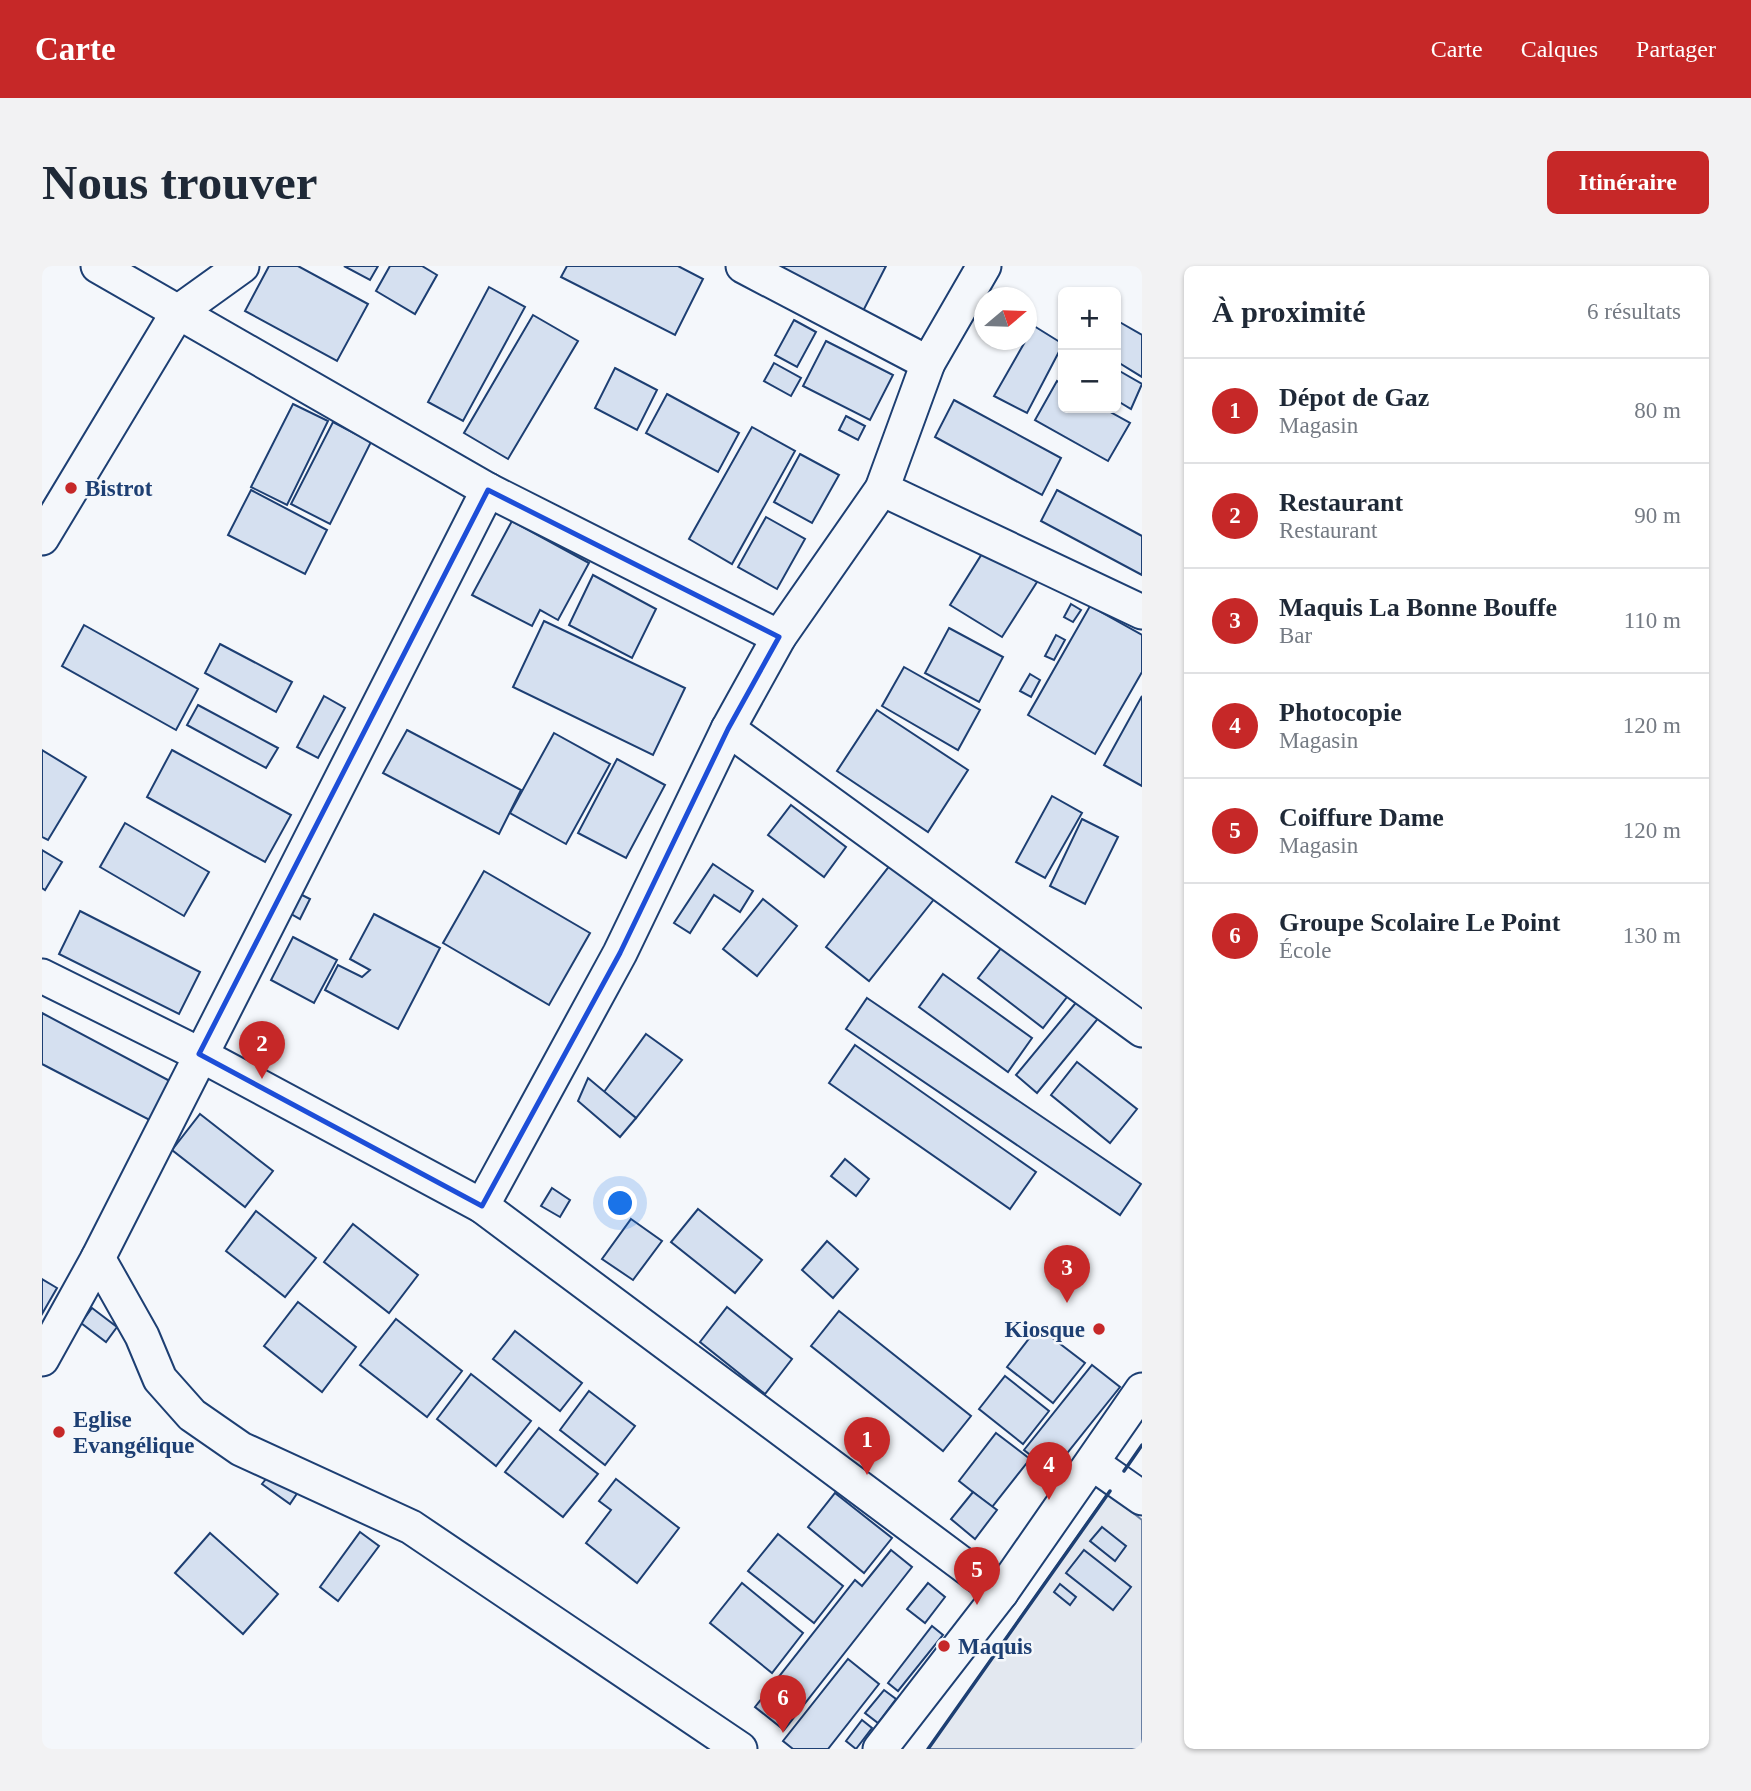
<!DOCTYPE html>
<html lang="fr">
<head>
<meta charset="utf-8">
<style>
	body { margin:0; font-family:Georgia,serif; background:#f2f2f3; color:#1f2937 }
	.controls { position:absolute; right:21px; top:21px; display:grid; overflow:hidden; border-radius:10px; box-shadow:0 2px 5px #0004 }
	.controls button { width:63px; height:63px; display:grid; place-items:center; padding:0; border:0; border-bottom:2px solid #e0e1e3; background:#fff; color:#1f2937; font:35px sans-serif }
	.compass { position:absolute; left:932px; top:21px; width:63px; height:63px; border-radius:50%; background:#fff; box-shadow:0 2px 5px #0004; rotate:71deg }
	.you { position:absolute; left:579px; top:938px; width:24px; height:24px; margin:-18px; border:5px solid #fff; border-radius:50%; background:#1a73e8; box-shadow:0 0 0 10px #1a73e833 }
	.badge { display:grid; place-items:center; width:46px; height:46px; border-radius:50%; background:#c62828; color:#fff; font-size:23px; font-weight:700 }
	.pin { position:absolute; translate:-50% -58px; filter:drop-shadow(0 2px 4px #0008) }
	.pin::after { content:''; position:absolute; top:37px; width:24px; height:21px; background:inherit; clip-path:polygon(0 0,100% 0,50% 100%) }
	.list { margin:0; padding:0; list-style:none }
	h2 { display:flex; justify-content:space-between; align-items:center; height:91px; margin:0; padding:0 28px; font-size:30px }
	h2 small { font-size:23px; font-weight:400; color:#747a83 }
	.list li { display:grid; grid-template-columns:46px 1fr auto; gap:21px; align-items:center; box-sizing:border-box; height:105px; padding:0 28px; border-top:2px solid #e0e1e3 }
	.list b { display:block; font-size:26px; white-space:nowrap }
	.list p { margin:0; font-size:23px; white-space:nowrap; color:#747a83 }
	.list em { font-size:23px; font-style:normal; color:#747a83 }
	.map { position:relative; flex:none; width:1100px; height:1483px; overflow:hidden; border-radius:10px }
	header { display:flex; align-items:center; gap:42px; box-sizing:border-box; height:98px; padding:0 35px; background:#c62828; color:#fff }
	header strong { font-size:33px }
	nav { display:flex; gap:38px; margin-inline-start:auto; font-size:24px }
	.intro { display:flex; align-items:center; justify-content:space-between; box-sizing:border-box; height:168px; padding:0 42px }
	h1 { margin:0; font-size:49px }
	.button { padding:18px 32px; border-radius:10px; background:#c62828; color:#fff; font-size:24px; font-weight:700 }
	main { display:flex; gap:42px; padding:0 42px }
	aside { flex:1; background:#fff; border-radius:10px; box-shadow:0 2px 5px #0004 }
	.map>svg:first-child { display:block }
	.parking { fill:#e3e8f0; stroke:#687fa3; stroke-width:2 }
	.building { fill:#d5e0f0; stroke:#1d3f73; stroke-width:2 }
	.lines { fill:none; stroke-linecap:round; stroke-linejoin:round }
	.minor-casing { stroke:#1d3f73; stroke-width:37 }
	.minor { stroke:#f4f7fb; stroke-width:33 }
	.wall { stroke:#1d3f73; stroke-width:3.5 }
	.marked { fill:none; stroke:#1d4ed8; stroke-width:5; stroke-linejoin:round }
	.poi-dot { fill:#c62828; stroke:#f4f7fb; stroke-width:2.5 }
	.labels { text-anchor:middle; stroke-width:5; stroke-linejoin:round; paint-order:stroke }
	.poi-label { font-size:23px; font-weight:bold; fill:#1d3f73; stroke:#f4f7fb; text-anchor:start }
</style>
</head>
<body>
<header>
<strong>Carte</strong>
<nav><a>Carte</a><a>Calques</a><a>Partager</a></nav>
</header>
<div class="intro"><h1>Nous trouver</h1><a class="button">Itinéraire</a></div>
<main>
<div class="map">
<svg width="1100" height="1483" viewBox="0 0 1100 1483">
	<rect width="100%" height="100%" fill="#f4f7fb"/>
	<polygon class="parking" points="1066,1227 1100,1254 1100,1483 886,1483"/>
	<g class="building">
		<polygon points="227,0 256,0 326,38 295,95 203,45"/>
		<polygon points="302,0 336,0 328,14"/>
		<polygon points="348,0 380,0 395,9 373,48 334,25"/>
		<polygon points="525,0 636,0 661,13 633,69 519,11"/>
		<polygon points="740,0 844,0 818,51 736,9"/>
		<polygon points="447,21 483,41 421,155 386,136"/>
		<polygon points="491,49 536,75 466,193 422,167"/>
		<polygon points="752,54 774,66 755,101 733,89"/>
		<polygon points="1074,54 1100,69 1100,111 1074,95"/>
		<polygon points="992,60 1021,78 985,147 952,130"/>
		<polygon points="784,75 851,109 828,154 761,120"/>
		<polygon points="732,97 759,112 749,130 722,115"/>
		<polygon points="573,102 615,124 595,164 553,142"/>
		<polygon points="1074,103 1100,118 1089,143 1074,134"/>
		<polygon points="1015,115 1021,119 1021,142 1061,142 1088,157 1066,195 993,154"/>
		<polygon points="625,128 697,167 676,206 604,167"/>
		<polygon points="912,134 1019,192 1000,229 893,171"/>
		<polygon points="251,138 286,155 245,239 209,221"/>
		<polygon points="804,150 823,160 816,174 797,164"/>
		<polygon points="291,156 329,176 288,258 249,238"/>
		<polygon points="710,161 753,185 690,298 647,273"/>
		<polygon points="758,188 797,209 770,257 732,236"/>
		<polygon points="209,224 285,264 263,308 186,269"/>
		<polygon points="1015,224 1100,270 1100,309 999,255"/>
		<polygon points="724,251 763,273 735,323 696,301"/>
		<polygon points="470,255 547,297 516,354 498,344 490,360 430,329"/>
		<polygon points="943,283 995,316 960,371 908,339"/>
		<polygon points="551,309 614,343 590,392 527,359"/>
		<polygon points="1029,338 1039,344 1031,356 1022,351"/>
		<polygon points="1048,340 1100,369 1100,406 1053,488 986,449"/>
		<polygon points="502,355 643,422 611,489 471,421"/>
		<polygon points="42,359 156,423 134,464 20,400"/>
		<polygon points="907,362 961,391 937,436 883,407"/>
		<polygon points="1014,369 1023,374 1012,394 1003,390"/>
		<polygon points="178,378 250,416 234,446 163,407"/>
		<polygon points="862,401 938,444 916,484 840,440"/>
		<polygon points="988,408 998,414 989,431 978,425"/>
		<polygon points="282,430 303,442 276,492 255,481"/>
		<polygon points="1100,430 1100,520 1062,499"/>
		<polygon points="156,439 236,482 224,502 145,459"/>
		<polygon points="835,444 926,504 886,566 795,505"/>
		<polygon points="365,464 479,524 457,568 341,507"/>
		<polygon points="512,467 568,498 524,578 468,547"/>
		<polygon points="0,484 44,511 6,574 0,571"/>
		<polygon points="130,484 249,549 223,596 105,531"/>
		<polygon points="575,493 623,519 584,592 536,567"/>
		<polygon points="1010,530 1040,547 1003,612 974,596"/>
		<polygon points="749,539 804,581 782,611 726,569"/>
		<polygon points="1040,553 1076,571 1043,638 1008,620"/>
		<polygon points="83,557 167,606 142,650 58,601"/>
		<polygon points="0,584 20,596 3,624 0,622"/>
		<polygon points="671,598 711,625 698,646 672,629 648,667 632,657"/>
		<polygon points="849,598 893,632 827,715 784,681"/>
		<polygon points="442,605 548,667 507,739 401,677"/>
		<polygon points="254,626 268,633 258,653 244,645"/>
		<polygon points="721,633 755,660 715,710 681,683"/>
		<polygon points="38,645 158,706 137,748 17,688"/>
		<polygon points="332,648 398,682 356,763 283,724 296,699 320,711 328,704 308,693"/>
		<polygon points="251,671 295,694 272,737 229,714"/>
		<polygon points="960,681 1025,731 1001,762 936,712"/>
		<polygon points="901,708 990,772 966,806 877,741"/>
		<polygon points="825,732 1099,918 1078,949 804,763"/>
		<polygon points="1037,733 1058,750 995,827 974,809"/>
		<polygon points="0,747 141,822 121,861 0,798"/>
		<polygon points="604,768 640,794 594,852 562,826"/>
		<polygon points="813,779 994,906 968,943 787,817"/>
		<polygon points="1035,796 1095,843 1068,877 1009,829"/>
		<polygon points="546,812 594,852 578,871 536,835"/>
		<polygon points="158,848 231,905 203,941 130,884"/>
		<polygon points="803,893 827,913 814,930 789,910"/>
		<polygon points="510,922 528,934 518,951 499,940"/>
		<polygon points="656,943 720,994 693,1027 629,976"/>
		<polygon points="214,945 274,992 243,1031 184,985"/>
		<polygon points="589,953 620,975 591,1014 560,993"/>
		<polygon points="311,958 376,1009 347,1047 282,996"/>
		<polygon points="785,975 816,1003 791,1032 760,1004"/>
		<polygon points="0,1013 15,1022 0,1048"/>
		<polygon points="256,1036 314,1081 280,1126 222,1080"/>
		<polygon points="685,1041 750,1093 723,1128 658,1076"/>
		<polygon points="50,1042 75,1061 64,1076 39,1057"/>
		<polygon points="797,1045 929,1150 901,1185 769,1080"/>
		<polygon points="354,1053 420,1105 385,1151 318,1099"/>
		<polygon points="996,1061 1043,1097 1011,1137 965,1101"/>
		<polygon points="473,1065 540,1117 518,1145 451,1093"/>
		<polygon points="1050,1099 1078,1121 1010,1206 982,1184"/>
		<polygon points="429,1108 489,1155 454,1200 395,1153"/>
		<polygon points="963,1110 1007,1145 981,1178 937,1143"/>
		<polygon points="547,1125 593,1160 563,1199 518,1164"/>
		<polygon points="497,1162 556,1208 521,1251 463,1206"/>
		<polygon points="954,1167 988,1193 950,1241 917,1215"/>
		<polygon points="231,1204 258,1223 248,1238 220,1218"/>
		<polygon points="574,1213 637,1262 595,1317 544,1277 569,1244 557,1235"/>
		<polygon points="931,1226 955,1244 933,1273 909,1253"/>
		<polygon points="793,1227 850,1272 822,1307 766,1261"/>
		<polygon points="1060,1261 1084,1280 1073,1295 1048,1275"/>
		<polygon points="318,1266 337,1280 296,1335 278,1321"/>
		<polygon points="168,1267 236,1328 201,1368 133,1307"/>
		<polygon points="736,1268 801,1320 772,1357 706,1305"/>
		<polygon points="849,1284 870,1301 742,1464 713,1441 813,1314 820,1320"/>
		<polygon points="1042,1284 1089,1321 1071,1344 1024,1307"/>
		<polygon points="700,1317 761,1367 730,1407 668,1357"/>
		<polygon points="886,1317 903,1331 883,1357 865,1343"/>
		<polygon points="1018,1318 1034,1331 1028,1339 1012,1326"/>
		<polygon points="890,1360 901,1369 856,1425 846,1417"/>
		<polygon points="806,1393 837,1418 786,1483 751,1483 741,1475"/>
		<polygon points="842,1424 854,1433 836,1457 823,1447"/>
		<polygon points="820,1454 830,1462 814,1483 804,1475"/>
	</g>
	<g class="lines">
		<g class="minor-casing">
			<g id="minor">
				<polyline points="56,0 446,224 737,371"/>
				<polyline points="701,0 886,97"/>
				<polyline points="840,223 1100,346"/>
				<polyline points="0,272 136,46 200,0"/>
				<polyline points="686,463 1100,764"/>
				<polyline points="0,710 157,788 440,940 959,1327"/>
				<polyline points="440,940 578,687 686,463 737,371 840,223 886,97 942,0"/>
				<polyline points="56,992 100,1070 118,1113 150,1149 199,1183 369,1261 698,1483"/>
				<polyline points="0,1093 56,992 446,224"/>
				<polyline points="1050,1197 1100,1232"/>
				<polyline points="838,1483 959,1327 1100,1124"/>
			</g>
		</g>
		<use href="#minor" class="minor"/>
		<g class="wall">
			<polyline points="1082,1205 1100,1179"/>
			<polyline points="886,1483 1068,1225"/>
		</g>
	</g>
	<path class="marked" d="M 446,224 L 737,371 L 686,463 L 578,687 L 440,940 L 157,788 Z"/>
	<g class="poi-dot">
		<circle cx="29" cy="222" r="7"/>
		<circle cx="1057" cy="1063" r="7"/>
		<circle cx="17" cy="1166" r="7"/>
		<circle cx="902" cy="1380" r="7"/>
	</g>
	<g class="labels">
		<g class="poi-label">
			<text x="43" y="230">Bistrot</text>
			<text x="1043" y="1071" text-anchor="end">Kiosque</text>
			<text x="31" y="1161">Eglise<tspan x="31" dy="26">Evangélique</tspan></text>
			<text x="916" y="1388">Maquis</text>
		</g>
	</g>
</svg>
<div class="controls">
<button>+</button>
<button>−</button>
</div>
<svg class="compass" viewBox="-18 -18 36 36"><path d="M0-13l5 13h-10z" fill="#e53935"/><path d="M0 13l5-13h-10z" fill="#747a83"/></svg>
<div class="you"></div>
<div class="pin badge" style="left:825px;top:1209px">1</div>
<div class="pin badge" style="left:220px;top:813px">2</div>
<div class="pin badge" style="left:1025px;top:1037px">3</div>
<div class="pin badge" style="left:1007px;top:1234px">4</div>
<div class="pin badge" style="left:935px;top:1339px">5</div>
<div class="pin badge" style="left:741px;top:1467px">6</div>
</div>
<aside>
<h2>À proximité<small>6 résultats</small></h2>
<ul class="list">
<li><span class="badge">1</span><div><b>Dépot de Gaz</b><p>Magasin</p></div><em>80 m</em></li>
<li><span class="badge">2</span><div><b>Restaurant</b><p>Restaurant</p></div><em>90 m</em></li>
<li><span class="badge">3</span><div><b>Maquis La Bonne Bouffe</b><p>Bar</p></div><em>110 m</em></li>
<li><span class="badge">4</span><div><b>Photocopie</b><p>Magasin</p></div><em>120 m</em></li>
<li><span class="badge">5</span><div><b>Coiffure Dame</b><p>Magasin</p></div><em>120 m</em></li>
<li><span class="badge">6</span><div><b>Groupe Scolaire Le Point</b><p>École</p></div><em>130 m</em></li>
</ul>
</aside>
</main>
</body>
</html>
